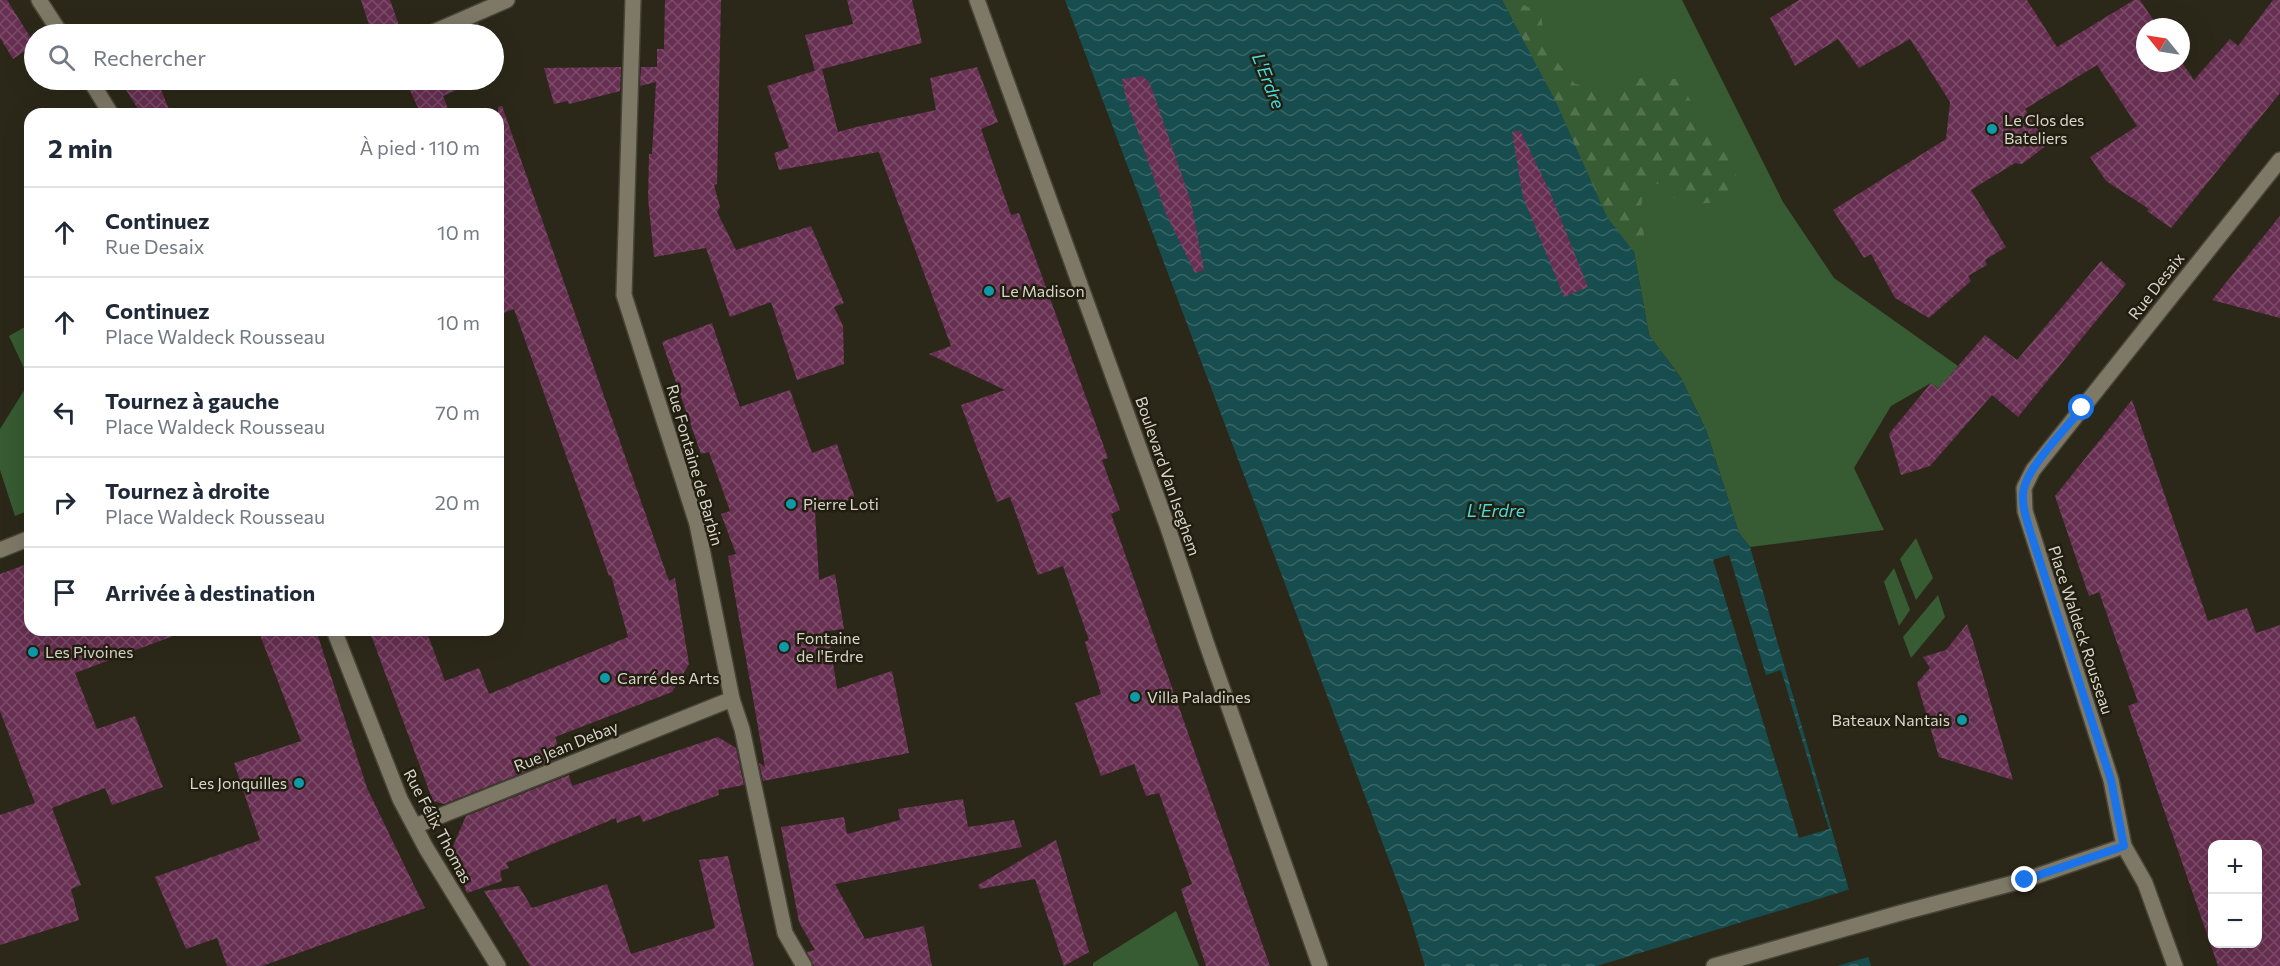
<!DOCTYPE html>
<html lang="fr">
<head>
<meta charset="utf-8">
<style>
	body { margin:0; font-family:Commissioner,sans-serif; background:#f2f2f3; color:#1f2937 }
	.controls { position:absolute; right:18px; bottom:18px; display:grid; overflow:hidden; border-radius:12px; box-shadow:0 6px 24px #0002 }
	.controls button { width:54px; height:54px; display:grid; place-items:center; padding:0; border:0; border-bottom:2px solid #e0e1e3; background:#fff; color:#1f2937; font:30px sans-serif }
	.compass { position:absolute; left:2136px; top:18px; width:54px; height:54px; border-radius:50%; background:#fff; box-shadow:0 6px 24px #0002; rotate:300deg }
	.stop { position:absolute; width:18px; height:18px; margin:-14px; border:4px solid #1a73e8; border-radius:50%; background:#fff }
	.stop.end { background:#1a73e8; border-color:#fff; box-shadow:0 2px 6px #0008 }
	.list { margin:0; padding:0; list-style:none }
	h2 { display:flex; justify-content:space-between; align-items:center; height:78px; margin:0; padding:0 24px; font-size:26px }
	h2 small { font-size:20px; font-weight:400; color:#747a83 }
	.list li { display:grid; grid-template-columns:39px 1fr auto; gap:18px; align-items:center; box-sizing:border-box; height:90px; padding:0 24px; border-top:2px solid #e0e1e3 }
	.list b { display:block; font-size:22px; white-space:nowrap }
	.list p { margin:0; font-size:20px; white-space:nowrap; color:#747a83 }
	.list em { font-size:20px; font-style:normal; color:#747a83 }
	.icon { flex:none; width:33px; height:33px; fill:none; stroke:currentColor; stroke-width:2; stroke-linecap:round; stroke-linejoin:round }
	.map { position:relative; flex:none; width:2280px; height:966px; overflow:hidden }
	.search { position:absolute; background:#fff; box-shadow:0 6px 24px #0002; left:24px; top:24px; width:480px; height:66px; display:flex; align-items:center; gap:15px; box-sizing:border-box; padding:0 21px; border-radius:33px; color:#747a83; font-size:22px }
	.panel { position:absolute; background:#fff; box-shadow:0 6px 24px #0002; left:24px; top:108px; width:480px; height:528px; border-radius:18px }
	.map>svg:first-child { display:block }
	.green { fill:#375b32 }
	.forest { fill:url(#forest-firs) }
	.water { fill:url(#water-waves) }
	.pier { fill:#2c2819 }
	.building { fill:url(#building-cross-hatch); fill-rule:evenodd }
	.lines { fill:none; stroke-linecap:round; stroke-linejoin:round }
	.minor-casing { stroke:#474438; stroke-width:18 }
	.tertiary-casing { stroke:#474438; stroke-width:18 }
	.minor { stroke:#7e7967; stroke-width:15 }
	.tertiary { stroke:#7e7967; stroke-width:15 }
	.route { stroke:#1a73e8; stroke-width:8 }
	.culture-dot { fill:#0f9aa8; stroke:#221e0f; stroke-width:2 }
	.labels { text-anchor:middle; stroke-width:5; stroke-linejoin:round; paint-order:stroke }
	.poi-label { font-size:16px; fill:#d7d5cb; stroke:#221e0f; text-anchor:start }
	.street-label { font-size:16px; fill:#d7d5cb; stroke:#221e0f }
	.water-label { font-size:18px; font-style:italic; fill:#47dbdf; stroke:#221e0f }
</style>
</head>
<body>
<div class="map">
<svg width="2280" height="966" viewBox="0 0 2280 966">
	<defs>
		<pattern id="forest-firs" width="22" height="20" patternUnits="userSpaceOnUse" patternTransform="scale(1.5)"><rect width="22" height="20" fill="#375b32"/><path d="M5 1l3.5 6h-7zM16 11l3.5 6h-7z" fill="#53724e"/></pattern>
		<pattern id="water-waves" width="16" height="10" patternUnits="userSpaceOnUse" patternTransform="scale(1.5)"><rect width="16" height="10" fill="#174d4e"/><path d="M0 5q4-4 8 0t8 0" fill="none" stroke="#386666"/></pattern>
		<pattern id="building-cross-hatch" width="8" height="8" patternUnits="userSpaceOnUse" patternTransform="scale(1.5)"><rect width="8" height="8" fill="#672f51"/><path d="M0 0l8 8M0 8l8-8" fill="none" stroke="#7c4c69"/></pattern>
	</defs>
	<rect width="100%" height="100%" fill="#2c2819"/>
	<g class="green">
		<polygon points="1502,0 1682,0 1783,202 1834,278 1958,366 1939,389 1931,383 1891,406 1854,468 1884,530 1750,547 1739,533 1706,430 1681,378 1649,335 1634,252 1607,217 1556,102"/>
		<polygon points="30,324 30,510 15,516 0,470 0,429 30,381 9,336"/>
		<polygon points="1916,538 1933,578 1916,600 1900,559"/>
		<polygon points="1894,568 1910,610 1899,626 1884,582"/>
		<polygon points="1938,595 1945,617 1911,658 1903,637"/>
		<polygon points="1176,911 1199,966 1093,966 1093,963"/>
	</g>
	<path class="forest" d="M 1524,5 L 1541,14 C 1544,46 1555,61 1575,84 L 1610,89 L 1647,76 L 1676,79 L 1691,101 L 1708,131 L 1739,151 L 1735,181 L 1718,202 C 1690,205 1678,208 1661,183 L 1644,188 L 1641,207 L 1645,245 L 1622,256 L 1506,33 L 1517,9 Z"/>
	<polygon class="water" points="1065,0 1502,0 1556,102 1607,217 1634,252 1649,335 1681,378 1706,430 1739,533 1750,547 1871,966 1425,966 1409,913"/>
	<g class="pier">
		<polygon points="1729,555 1766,675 1781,670 1829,829 1799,838 1713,560"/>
		<polygon points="1851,889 1871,956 1837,966 1597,966"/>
	</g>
	<g class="building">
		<polygon points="0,0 7,0 34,43 34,45 13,59 0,38"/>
		<polygon points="361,0 390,0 402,34 372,34"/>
		<polygon points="665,0 721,0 717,184 714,185 720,207 717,212 736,250 811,226 844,303 834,307 843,326 844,364 797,380 771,302 730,317 706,248 654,257 648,198 649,154 652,154 656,82 640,86 641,67 657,67 657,49 664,49"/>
		<polygon points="847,0 912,0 922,43 822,69 838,132 856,127 936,110 930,78 977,67 998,122 981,129 1011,215 1019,213 1108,458 1102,460 1120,510 1111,514 1270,966 1206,966 1181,889 1192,884 1159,793 1146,796 1134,764 1101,776 1075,703 1101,694 1085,642 1089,640 1063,566 1038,575 1010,497 997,502 961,405 1005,390 929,354 951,346 879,152 779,170 774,153 789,148 767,86 817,70 815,71 805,35 853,24"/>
		<polygon points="1799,0 2027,0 2057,47 2134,0 2140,0 2158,27 2145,27 2145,63 2181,63 2181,61 2194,80 2230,39 2238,46 2273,0 2280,0 2280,93 2171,228 2147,211 2149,209 2106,181 2090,157 2137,126 2097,65 2025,109 2047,145 2022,164 2015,163 1971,190 2006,247 1985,260 1987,265 1968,276 1971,281 1929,318 1895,298 1871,254 1864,258 1833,210 1946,139 1950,102 1910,39 1859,68 1838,39 1795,66 1770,18"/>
		<polygon points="478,23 483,34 452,34"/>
		<polygon points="136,27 139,34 118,34"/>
		<polygon points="621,67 620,91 569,104 568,101 554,104 544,68"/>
		<polygon points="1142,76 1149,82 1152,89 1191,202 1204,270 1195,273 1166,214 1125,94 1122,79"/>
		<polygon points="120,80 157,80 171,114 141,114"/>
		<polygon points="405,80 479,80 443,96 450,114 421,114"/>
		<polygon points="502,106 669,581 675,578 689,664 672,692 555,737 562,757 444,804 433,801 369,630 426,630 445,681 479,668 489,694 628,637 611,575 609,576 514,309 498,315 498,107"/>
		<polygon points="1520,130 1549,190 1588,287 1564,297 1523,197 1512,132"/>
		<polygon points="2280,216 2280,318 2212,300"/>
		<polygon points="2101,261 2126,284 2018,417 1992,395 1930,466 1901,475 1889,434 1931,383 1938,389 1985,335 2017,360"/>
		<polygon points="712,323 740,407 790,390 812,453 837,444 855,498 815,511 819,580 835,574 844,629 828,631 837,689 892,671 909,753 763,781 759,763 765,767 728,556 736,554 721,514 730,511 709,452 701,454 662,342"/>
		<path d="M 2132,400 L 2208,621 L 2247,608 L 2256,633 L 2280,625 L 2280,966 L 2218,966 L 2128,706 L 2138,702 L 2099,592 L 2089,596 L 2055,496 ZM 2212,844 L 2258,844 L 2258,944 L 2212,944 Z"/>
		<polygon points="30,563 30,630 180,630 181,633 75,673 97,729 135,716 163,787 112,805 105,788 52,808 81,885 71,889 79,920 0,945 0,815 35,803 0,711 0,574"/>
		<polygon points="1967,624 1973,641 2013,780 1939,757 1917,683 1930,668 1923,657 1946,650"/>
		<polygon points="258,630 316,630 367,788 425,908 262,966 227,966 217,938 186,949 155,877 260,840 234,763 301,741"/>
		<polygon points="718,737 736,748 744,785 718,790 719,795 643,822 640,815 617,823 616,818 506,863 509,868 500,871 502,881 467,893 451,851 466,816 569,775 572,786"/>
		<polygon points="963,799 968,827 1014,820 1022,847 835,884 865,939 924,926 932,966 814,966 807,952 815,950 799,922 781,827 844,817 847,834 900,820 898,809"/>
		<polygon points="1056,840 1089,952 1064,966 1035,879 980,889 978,885"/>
		<polygon points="728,856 754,966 530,966 484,891 519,886 532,908 607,884 631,954 715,928 699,860"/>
	</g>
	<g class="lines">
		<g class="minor-casing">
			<g id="minor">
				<polyline points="39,0 61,34"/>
				<polyline points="633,0 624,295 697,524 732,699 742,729 785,933 804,966"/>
				<polyline points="977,0 1167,525 1206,642 1320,966"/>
				<polyline points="429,34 507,0"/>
				<polyline points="90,80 111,114"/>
				<polyline points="0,550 30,538"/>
				<polyline points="334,630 400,799 426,848 498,966"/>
				<polyline points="415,826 732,699"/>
			</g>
		</g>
		<g class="tertiary-casing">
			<g id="tertiary">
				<polyline points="1714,966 1900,913 2025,880 2124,846"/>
				<polyline points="2175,966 2145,883 2124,846 2111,780 2025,511 2024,488 2033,470 2280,160"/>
			</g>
		</g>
		<use href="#minor" class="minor"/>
		<use href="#tertiary" class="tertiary"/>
	</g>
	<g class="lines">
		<path class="route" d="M 2025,880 L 2124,846 L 2111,780 L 2031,534 C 2027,520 2020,502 2024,488 C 2030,464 2067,428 2082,408"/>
	</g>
	<g class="culture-dot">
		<circle cx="1992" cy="129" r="6"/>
		<circle cx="989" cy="291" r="6"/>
		<circle cx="791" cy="504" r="6"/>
		<circle cx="784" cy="647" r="6"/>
		<circle cx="33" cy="652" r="6"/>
		<circle cx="605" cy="678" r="6"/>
		<circle cx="1135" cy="697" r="6"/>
		<circle cx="1962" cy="720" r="6"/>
		<circle cx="299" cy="783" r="6"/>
	</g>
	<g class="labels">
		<g class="poi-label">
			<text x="2004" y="126">Le Clos des<tspan x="2004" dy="18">Bateliers</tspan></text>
			<text x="1001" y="297">Le Madison</text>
			<text x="803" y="510">Pierre Loti</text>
			<text x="796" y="644">Fontaine<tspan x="796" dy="18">de l'Erdre</tspan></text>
			<text x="45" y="658">Les Pivoines</text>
			<text x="617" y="684">Carré des Arts</text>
			<text x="1147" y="703">Villa Paladines</text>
			<text x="1950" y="726" text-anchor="end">Bateaux Nantais</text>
			<text x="287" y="789" text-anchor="end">Les Jonquilles</text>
		</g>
		<g class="street-label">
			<text transform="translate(2156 286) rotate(-52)" y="6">Rue Desaix</text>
			<text transform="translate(695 465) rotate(74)" y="6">Rue Fontaine de Barbin</text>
			<text transform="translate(1168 476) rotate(71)" y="6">Boulevard Van Iseghem</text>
			<text transform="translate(2081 630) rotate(72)" y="6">Place Waldeck Rousseau</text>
			<text transform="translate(566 746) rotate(-22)" y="6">Rue Jean Debay</text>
			<text transform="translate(438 826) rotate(62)" y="6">Rue Félix Thomas</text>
		</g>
		<g class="water-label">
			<text transform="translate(1268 81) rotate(68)" y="6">L'Erdre</text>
			<text x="1496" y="517">L'Erdre</text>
		</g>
	</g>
</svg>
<div class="controls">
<button>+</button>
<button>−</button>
</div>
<svg class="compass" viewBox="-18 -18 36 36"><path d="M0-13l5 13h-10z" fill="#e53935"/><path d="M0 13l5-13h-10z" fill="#747a83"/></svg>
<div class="stop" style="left:2082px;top:408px"></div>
<div class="stop end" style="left:2025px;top:880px"></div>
<div class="search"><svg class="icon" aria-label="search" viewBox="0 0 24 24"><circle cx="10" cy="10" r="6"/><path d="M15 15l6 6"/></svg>Rechercher</div>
<section class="panel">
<h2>2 min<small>À pied · 110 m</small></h2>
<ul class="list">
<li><svg class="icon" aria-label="ahead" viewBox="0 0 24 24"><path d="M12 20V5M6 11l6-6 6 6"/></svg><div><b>Continuez</b><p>Rue Desaix</p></div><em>10 m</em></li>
<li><svg class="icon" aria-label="ahead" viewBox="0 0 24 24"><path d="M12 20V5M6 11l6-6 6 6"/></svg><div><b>Continuez</b><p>Place Waldeck Rousseau</p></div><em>10 m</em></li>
<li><svg class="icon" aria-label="left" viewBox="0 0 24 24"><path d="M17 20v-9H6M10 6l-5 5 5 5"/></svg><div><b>Tournez à gauche</b><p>Place Waldeck Rousseau</p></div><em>70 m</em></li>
<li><svg class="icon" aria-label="right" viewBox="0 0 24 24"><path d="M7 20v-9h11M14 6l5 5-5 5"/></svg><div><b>Tournez à droite</b><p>Place Waldeck Rousseau</p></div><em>20 m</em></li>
<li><svg class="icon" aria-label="arrive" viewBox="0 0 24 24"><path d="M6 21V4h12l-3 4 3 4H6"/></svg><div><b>Arrivée à destination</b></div></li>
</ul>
</section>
</div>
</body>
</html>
